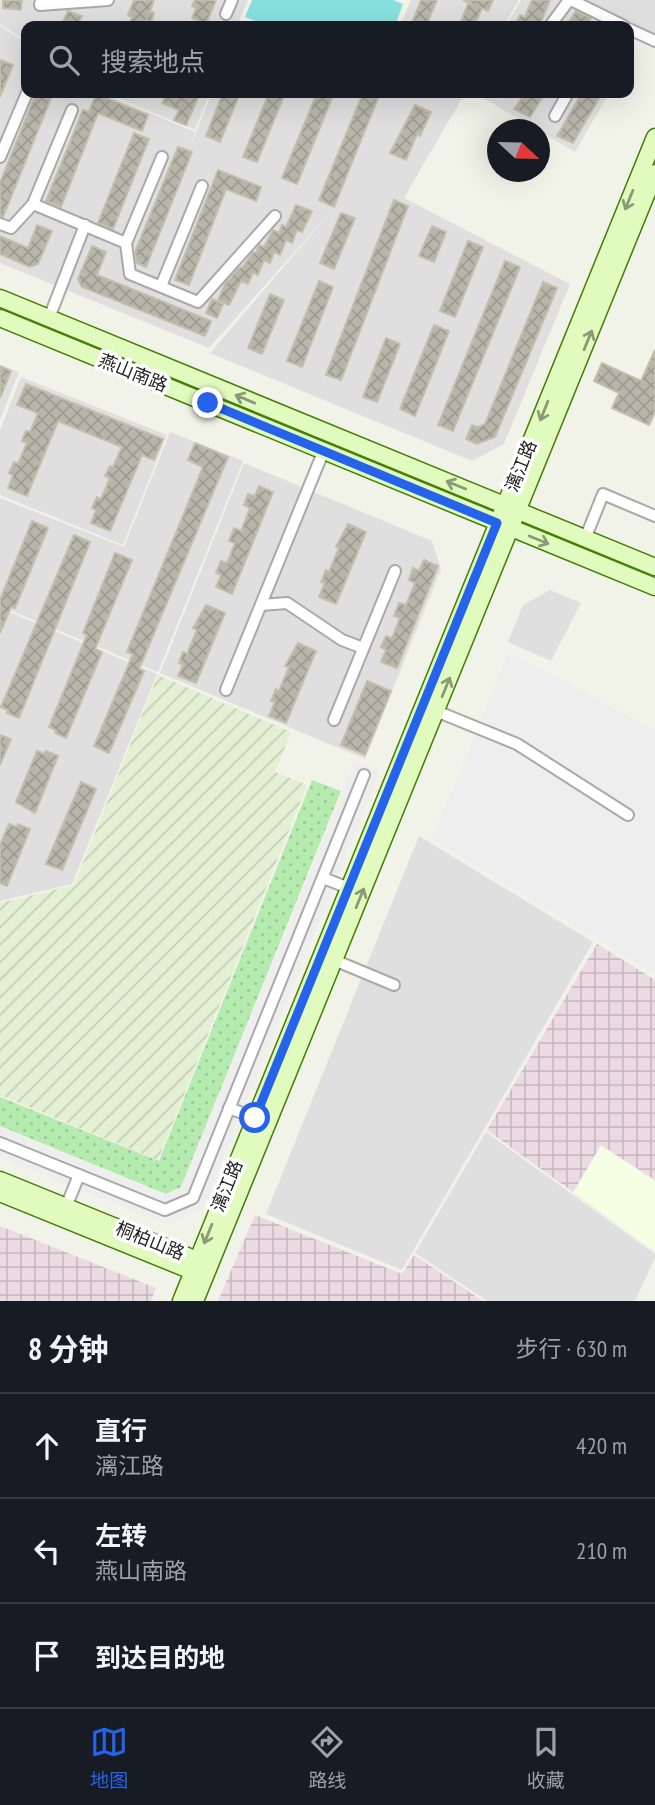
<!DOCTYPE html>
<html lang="zh">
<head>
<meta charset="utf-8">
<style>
	body { margin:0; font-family:"PT Sans Narrow","Noto Sans SC",sans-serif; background:#242831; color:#f1f3f6 }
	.compass { position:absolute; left:487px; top:119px; width:63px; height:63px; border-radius:50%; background:#171b24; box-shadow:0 7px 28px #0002; rotate:112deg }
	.stop { position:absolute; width:21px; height:21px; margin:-16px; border:5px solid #2563eb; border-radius:50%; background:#fff }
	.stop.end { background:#2563eb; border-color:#fff; box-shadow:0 2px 7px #0008 }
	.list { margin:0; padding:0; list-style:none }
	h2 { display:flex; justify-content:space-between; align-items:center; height:91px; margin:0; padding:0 28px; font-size:30px }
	h2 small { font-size:23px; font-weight:400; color:#9ea1a6 }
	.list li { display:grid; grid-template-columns:46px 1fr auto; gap:21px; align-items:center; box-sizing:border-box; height:105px; padding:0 28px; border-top:2px solid #363941 }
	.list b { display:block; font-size:26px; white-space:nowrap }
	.list p { margin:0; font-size:23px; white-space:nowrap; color:#9ea1a6 }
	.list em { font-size:23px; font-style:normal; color:#9ea1a6 }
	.icon { flex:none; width:38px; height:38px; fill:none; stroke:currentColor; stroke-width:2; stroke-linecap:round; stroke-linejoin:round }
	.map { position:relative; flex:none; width:655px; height:1301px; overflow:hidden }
	.search { position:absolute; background:#171b24; box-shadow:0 7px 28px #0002; left:21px; right:21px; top:21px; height:77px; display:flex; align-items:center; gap:18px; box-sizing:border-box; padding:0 24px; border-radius:14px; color:#9ea1a6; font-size:26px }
	.sheet { height:406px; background:#171b24 }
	nav { display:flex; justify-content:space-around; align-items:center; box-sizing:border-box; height:98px; border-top:2px solid #363941; background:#171b24; font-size:19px; color:#9ea1a6 }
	nav a { display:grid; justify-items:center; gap:4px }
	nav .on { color:#2563eb }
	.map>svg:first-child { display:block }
	.residential { fill:#e0dfdf }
	.industrial { fill:url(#industrial-grid) }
	.education { fill:#f5ffe4 }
	.farmland { fill:url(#farmland-furrows) }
	.grass { fill:url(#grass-dots) }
	.pitch { fill:#87e0df }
	.parking { fill:#eee }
	.building { fill:url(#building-cross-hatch); stroke:#c4bfaa; stroke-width:2 }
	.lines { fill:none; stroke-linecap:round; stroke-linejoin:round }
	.street-casing { stroke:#a9a9a9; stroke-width:14 }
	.secondary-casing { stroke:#437d04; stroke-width:19 }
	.street { stroke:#fff; stroke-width:10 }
	.secondary { stroke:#e1fabe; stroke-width:16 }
	.oneway { stroke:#8b9978 }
	.route { stroke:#2563eb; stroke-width:9 }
	.labels { text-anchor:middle; stroke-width:7; stroke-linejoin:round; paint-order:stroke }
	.street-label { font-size:18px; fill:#222; stroke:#fff }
</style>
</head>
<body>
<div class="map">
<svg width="655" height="1301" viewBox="0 0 655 1301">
	<defs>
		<pattern id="industrial-grid" width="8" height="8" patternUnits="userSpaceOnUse" patternTransform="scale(1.75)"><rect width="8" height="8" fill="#ebdae2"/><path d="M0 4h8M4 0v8" fill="none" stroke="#c9bbc2"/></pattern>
		<pattern id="farmland-furrows" width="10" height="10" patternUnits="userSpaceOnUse" patternTransform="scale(1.75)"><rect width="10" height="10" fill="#e4f0d4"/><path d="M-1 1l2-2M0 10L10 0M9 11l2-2" fill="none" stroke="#c3ceb6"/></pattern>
		<pattern id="grass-dots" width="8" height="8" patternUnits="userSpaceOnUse" patternTransform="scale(1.75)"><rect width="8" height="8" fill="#b6ebaf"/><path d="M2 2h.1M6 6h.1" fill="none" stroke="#9cc996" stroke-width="1.8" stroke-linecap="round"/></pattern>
		<pattern id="building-cross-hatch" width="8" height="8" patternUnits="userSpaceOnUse" patternTransform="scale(1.75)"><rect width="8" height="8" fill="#b8b6aa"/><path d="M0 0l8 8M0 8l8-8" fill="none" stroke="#9e9c92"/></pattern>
	</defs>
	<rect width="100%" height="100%" fill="#f1f2e8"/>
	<g class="residential">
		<polygon points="0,0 248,0 237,26 26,26 26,41 0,24"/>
		<polygon points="411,0 519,0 504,26 400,26"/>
		<polygon points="521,0 567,0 613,26 506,26"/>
		<polygon points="584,0 655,0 655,34"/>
		<polygon points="0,26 26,42 26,93 102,93 195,132 189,149 212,93 465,93 404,198 570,284 504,444 472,461 210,353 334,208 209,348 0,263"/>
		<polygon points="105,93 210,93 195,130"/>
		<polygon points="475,93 609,93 575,152"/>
		<polygon points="0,365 19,372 0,420"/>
		<polygon points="21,377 167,435 123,545 0,495 0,430"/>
		<polygon points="170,432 243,461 158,672 0,606 0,498 124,547"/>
		<polygon points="244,463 432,541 441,569 365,759 160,673"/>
		<polygon points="550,590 581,603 551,661 508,642 523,605"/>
		<polygon points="0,608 157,674 72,884 0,901"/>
		<polygon points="419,836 593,942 402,1270 266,1214"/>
		<polygon points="486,1132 655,1254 655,1258 635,1301 487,1301 415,1253"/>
	</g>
	<g class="industrial">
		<polygon points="597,944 655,980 655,1180 601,1145 573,1192 487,1130"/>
		<polygon points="255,1215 402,1274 414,1255 483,1301 218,1301"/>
		<polygon points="0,1226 156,1288 151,1301 0,1301"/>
	</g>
	<polygon class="education" points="601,1146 655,1182 655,1251 574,1192"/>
	<polygon class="farmland" points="158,675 291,732 275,772 307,785 158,1160 0,1095 0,903 74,885"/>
	<polygon class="grass" points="312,780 341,791 181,1187 166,1194 0,1126 0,1097 159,1161"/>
	<polygon class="pitch" points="252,0 393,0 403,4 395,26 268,26 245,17"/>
	<g class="parking">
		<polygon points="509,652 655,730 655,974 432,839"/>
		<polygon points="355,761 380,771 203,1208 168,1225 0,1157 0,1128 166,1195 182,1188"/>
	</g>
	<g class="building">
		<polygon points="3,0 22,0 21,10 3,8"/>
		<polygon points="134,0 154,0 150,11 154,13 151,23 146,20 143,26 128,26 132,17 128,15"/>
		<polygon points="195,0 216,0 206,24 192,18 196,8 192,6"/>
		<polygon points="421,0 437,0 426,26 412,23"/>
		<polygon points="463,0 493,0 488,11 482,8 474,26 459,26 468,4 473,5"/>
		<polygon points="532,0 550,0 540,24 536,22 534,26 515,26 520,15 525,17"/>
		<polygon points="68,11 82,16 77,26 61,26"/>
		<polygon points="576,11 591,18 586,26 566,26"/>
		<polygon points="0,60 13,65 0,97"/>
		<polygon points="36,93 53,93 3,217 0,216 0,183"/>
		<polygon points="167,93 200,93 186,125 174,120 179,110 162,103"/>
		<polygon points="223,93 240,93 220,142 206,136"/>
		<polygon points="269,93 285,93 257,162 243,157"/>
		<polygon points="317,93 334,93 297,184 282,178"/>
		<polygon points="363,93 380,93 334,207 319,200"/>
		<polygon points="525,93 545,93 530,117 514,109"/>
		<polygon points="582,93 602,93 573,143 557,136"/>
		<polygon points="96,94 148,115 142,131 98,113 61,207 46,201 83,110 89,112"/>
		<polygon points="415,105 431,112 420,136 417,134 406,160 390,153"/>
		<polygon points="134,133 149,139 113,229 98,223"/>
		<polygon points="178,147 192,152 146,267 137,263 135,252"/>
		<polygon points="218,170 261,187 256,201 226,189 189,285 175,280"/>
		<polygon points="394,200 408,206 341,380 326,375"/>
		<polygon points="296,205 312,211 302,232 297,230 292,243 286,240 280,255 274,252 270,263 264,260 258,275 253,273 248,284 241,281 229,305 218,300 225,284 240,267 242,268 253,252 256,253 259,245 264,247 273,230 279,233 282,225 286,227"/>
		<polygon points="341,213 355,218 334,269 320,263"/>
		<polygon points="37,225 52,231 38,264 30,267 0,254 0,236 28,248"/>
		<polygon points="432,226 446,232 434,262 419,256"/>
		<polygon points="468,241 483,247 455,317 440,311"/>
		<polygon points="92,246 106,252 97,275 211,321 205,336 82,287 78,279"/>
		<polygon points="505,261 520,267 453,431 438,425"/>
		<polygon points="319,281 333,287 302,367 287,361"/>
		<polygon points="543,282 557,288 495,437 477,444 466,439 472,425 478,427 485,424"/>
		<polygon points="270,294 284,300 262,354 248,348"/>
		<polygon points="212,299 223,304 217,318 206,313"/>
		<polygon points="434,325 449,331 415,416 400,409"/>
		<polygon points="386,338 400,344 377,402 363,397"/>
		<polygon points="655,350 655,412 649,425 612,408 619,393 594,381 602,363 641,381"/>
		<polygon points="0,366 11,371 0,398"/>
		<polygon points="26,384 163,439 154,460 142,455 110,531 91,523 96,510 92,508 97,497 101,499 110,478 105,476 110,466 113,467 122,447 58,421 27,496 8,488 13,475 9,473 14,462 18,464 27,443 22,441 26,431 30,432 38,413 17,405"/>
		<polygon points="195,443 228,457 139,669 144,671 109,753 94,746 133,654 127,652 203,467 188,460"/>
		<polygon points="259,486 273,492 232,594 216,587 221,575 216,573 221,561 227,563 235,543 229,541 234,528 241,531 250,508 244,505 248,494 255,496"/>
		<polygon points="32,521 48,528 15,608 11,607 0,633 0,600"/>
		<polygon points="348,524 366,532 336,604 319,597 325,583 321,582 326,570 329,572 339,548 336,547"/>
		<polygon points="74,535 90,542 19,718 7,713 8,710 1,707"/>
		<polygon points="115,553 132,560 95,649 102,652 66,738 55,733 56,730 49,727 87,635 83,633"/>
		<polygon points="424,560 438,566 397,668 381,662 386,650 381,647 386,636 392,638 400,618 394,616 399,603 406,605 415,583 409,580 413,568 419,571"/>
		<polygon points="206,605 225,613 196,683 178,676 183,665 179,663 183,652 187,654 197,630 193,628"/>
		<polygon points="298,643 316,651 286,723 269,716 275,702 271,701 276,689 279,691 289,667 285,666"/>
		<polygon points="367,681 391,691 365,755 341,745"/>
		<polygon points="0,735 11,739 0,765"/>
		<polygon points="37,751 44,754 46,751 58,756 35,813 16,802"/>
		<polygon points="81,782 96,789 62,870 46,864"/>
		<polygon points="9,824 17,827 18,824 30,829 7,886 0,883 0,845"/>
	</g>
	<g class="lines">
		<g class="street-casing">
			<g id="street">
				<polyline points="41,0 40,5 108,0"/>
				<polyline points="571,0 624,26"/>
				<polyline points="226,14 232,0"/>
				<polyline points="550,26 569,0"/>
				<polyline points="629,29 655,41"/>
				<polyline points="555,116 568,93"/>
				<polyline points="0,157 27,93"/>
				<polyline points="33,204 72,110"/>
				<polyline points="0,224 11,228 33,204 126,243 130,274 198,302 275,216"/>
				<polyline points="126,243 162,157"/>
				<polyline points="161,286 202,186"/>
				<polyline points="49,318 85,225"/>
				<polyline points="585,539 603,494 655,516"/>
				<polyline points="261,605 287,603 342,640 363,648"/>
				<polyline points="226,690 324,450"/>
				<polyline points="436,711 517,744 628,815"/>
				<polyline points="334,720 395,571"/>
				<polyline points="323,878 349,888"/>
				<polyline points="334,960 394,985"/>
				<polyline points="229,1108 255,1118"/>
				<polyline points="0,1143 165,1210 193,1198 364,775"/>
				<polyline points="66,1207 79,1175"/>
			</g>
		</g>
		<g class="secondary-casing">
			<g id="secondary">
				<polyline points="0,298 655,567"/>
				<polyline points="0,318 655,587"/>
				<polyline points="0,1180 197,1260 203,1266"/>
				<polyline points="0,1193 192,1271 201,1271"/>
				<polyline points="181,1301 655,137"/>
				<polyline points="195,1301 655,173"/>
			</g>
		</g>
		<use href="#street" class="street"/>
		<use href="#secondary" class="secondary"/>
	</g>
	<defs><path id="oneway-shaft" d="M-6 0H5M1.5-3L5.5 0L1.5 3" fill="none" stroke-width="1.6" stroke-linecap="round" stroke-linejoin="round" transform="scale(1.75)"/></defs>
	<g class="oneway">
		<use href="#oneway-shaft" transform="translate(629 200) rotate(112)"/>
		<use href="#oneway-shaft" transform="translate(588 340) rotate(-68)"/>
		<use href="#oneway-shaft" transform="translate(245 399) rotate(-157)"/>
		<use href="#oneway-shaft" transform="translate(544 411) rotate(112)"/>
		<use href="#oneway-shaft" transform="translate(456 485) rotate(-158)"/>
		<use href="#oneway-shaft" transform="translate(539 540) rotate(22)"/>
		<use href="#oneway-shaft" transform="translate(446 687) rotate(-68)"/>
		<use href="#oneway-shaft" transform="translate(360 898) rotate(-68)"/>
		<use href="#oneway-shaft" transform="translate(208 1234) rotate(112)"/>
	</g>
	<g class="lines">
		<polyline class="route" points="208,403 497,523 255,1118"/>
	</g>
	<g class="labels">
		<g class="street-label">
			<text transform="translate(133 373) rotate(22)" y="6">燕山南路</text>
			<text transform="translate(521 466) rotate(-68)" y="6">漓江路</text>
			<text transform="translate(227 1186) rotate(-68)" y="6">漓江路</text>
			<text transform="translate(150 1241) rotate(22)" y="6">桐柏山路</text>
		</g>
	</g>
</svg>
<svg class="compass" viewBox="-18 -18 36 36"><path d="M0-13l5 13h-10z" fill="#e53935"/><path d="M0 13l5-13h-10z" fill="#9ea1a6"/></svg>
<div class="stop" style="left:255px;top:1118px"></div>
<div class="stop end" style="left:208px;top:403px"></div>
<div class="search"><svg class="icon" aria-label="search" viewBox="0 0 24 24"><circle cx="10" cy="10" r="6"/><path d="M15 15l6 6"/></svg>搜索地点</div>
</div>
<section class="sheet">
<h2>8 分钟<small>步行 · 630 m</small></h2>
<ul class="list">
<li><svg class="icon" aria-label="ahead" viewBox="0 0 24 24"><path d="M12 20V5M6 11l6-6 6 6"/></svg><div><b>直行</b><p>漓江路</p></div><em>420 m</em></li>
<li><svg class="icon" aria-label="left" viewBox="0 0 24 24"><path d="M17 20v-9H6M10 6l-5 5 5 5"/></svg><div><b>左转</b><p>燕山南路</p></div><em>210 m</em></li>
<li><svg class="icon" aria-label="arrive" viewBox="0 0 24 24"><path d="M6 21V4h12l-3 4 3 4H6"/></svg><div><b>到达目的地</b></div></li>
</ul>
</section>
<nav>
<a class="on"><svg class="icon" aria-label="map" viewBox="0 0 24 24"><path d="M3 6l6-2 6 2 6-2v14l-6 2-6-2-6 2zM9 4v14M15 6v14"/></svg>地图</a>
<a><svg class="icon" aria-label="directions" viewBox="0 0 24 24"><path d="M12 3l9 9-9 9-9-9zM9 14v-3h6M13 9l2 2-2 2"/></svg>路线</a>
<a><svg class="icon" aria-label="saved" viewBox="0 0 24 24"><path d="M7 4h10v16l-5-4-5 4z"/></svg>收藏</a>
</nav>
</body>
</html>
